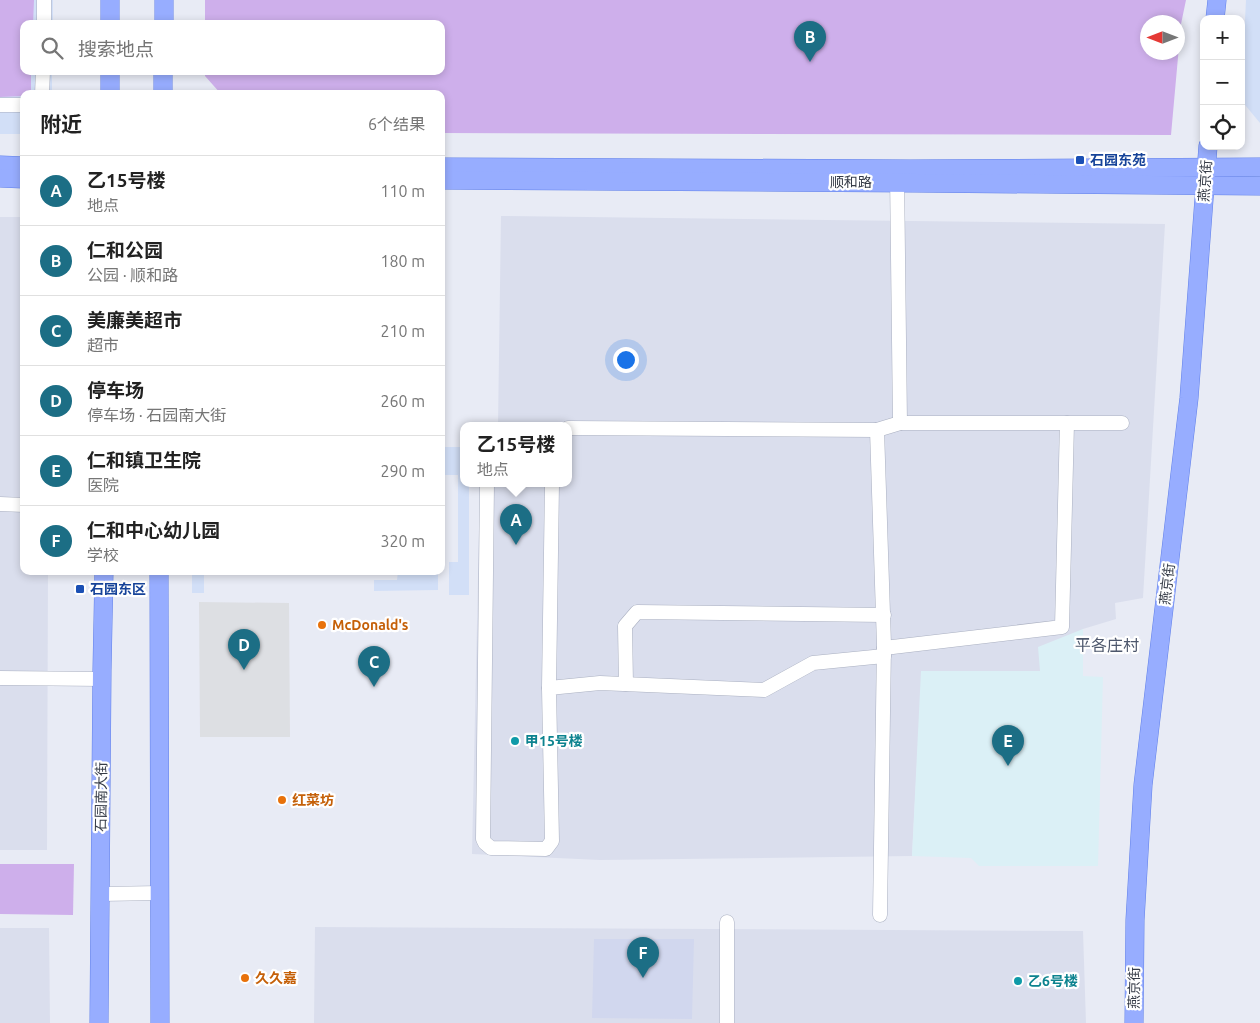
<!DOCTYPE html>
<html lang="zh">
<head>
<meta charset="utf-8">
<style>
	body { margin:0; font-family:Ubuntu,"Noto Sans SC",sans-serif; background:#f2f2f2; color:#222 }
	.controls { position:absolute; right:15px; top:15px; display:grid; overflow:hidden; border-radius:10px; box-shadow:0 2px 8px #0003 }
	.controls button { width:45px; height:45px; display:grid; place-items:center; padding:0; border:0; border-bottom:1px solid #e0e0e0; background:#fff; color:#222; font:25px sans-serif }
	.compass { position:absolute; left:1140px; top:15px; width:45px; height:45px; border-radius:50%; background:#fff; box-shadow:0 2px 8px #0003; rotate:270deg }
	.you { position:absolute; left:625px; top:359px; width:18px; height:18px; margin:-12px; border:4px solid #fff; border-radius:50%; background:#1a73e8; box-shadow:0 0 0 8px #1a73e833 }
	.badge { display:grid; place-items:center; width:32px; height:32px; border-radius:50%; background:#1c6e85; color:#fff; font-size:16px; font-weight:700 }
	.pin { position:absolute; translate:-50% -41px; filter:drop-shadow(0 1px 2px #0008) }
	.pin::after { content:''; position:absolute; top:26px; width:18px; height:15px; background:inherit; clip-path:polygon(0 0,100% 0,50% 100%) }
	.popup { position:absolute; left:460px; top:422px; width:112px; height:65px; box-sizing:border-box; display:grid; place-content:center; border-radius:10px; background:#fff; filter:drop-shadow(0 1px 4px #0005); font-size:16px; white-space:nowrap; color:#767676 }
	.popup b { font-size:19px; color:#222 }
	.popup::after { content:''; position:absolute; left:50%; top:100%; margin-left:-10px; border:10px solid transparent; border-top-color:#fff }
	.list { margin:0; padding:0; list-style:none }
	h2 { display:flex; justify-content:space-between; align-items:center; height:65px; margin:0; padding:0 20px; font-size:21px }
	h2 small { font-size:16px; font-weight:400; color:#767676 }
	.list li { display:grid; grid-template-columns:32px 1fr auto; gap:15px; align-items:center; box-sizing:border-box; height:70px; padding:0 20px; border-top:1px solid #e0e0e0 }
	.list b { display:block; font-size:19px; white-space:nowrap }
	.list p { margin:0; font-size:16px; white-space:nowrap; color:#767676 }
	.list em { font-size:16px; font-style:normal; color:#767676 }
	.icon { flex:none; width:28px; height:28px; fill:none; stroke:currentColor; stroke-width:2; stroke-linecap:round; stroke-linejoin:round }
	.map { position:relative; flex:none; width:1260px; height:1023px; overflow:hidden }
	.search { position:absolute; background:#fff; box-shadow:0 2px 8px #0003; left:20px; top:20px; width:425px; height:55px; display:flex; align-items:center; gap:12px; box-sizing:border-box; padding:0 18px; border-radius:10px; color:#767676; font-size:19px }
	.panel { position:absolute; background:#fff; box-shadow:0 2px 8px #0003; left:20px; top:90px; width:425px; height:485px; border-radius:10px }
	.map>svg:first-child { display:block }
	.residential { fill:#dadeed }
	.commercial { fill:#d2dff7 }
	.education { fill:#d1d7ee }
	.medical { fill:#dbf0f6 }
	.green { fill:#ceafeb; fill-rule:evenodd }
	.parking { fill:#dddfe3 }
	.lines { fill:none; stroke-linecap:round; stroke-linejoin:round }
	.minor-casing { stroke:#aab0c1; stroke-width:15 }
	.major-casing { stroke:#6180e9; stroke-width:19 }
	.minor { stroke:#fff; stroke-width:14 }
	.major { stroke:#97adff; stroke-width:18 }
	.transit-dot { fill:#1a4fb4; stroke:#fff; stroke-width:2 }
	.food-dot { fill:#e8710a; stroke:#fff; stroke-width:2 }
	.culture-dot { fill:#0f9aa8; stroke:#fff; stroke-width:2 }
	.labels { text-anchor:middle; stroke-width:4.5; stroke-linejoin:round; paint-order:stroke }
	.transit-label { font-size:14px; font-weight:bold; fill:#164399; stroke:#fff; text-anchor:start }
	.street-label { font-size:14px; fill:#363c48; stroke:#fff }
	.food-label { font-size:14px; font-weight:bold; fill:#c56008; stroke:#fff; text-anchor:start }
	.culture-label { font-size:14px; font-weight:bold; fill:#0d838f; stroke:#fff; text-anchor:start }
	.quarter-label { font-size:16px; fill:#4d576c; stroke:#fff }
</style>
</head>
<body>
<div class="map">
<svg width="1260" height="1023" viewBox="0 0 1260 1023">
	<rect width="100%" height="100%" fill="#e8ebf5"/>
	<g class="residential">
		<polygon points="501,216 1165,224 1143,598 1115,603 1116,619 1083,629 1040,671 922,671 912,856 600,860 472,854 480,484 568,484 568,426 498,426"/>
		<polygon points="0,217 24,217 24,571 48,571 47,850 0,850"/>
		<polygon points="315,927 1083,931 1086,1023 314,1023"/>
		<polygon points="0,928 49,928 50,1023 0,1023"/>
	</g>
	<g class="commercial">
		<polygon points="0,0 53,0 53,24 24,24 24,71 52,71 52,94 24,94 24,134 0,134"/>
		<polygon points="1246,0 1260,0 1260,123 1241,100"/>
		<polygon points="441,447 463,447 464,484 469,484 469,595 449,595 449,562 458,562 458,475 441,475"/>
		<rect x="192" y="571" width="12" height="22"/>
		<polygon points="398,571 438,571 438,590 374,591 374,580 397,580"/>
	</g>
	<polygon class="education" points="594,939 694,939 692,1019 592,1018"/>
	<polygon class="medical" points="1083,629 1083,676 1103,677 1098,866 979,866 971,858 912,856 921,671 1040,671 1038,647"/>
	<g class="green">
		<polygon points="0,0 34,0 33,24 24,24 24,71 31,71 31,91 24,94 24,96 0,97"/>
		<path d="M 205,0 L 1186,0 L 1181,24 L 1171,135 L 441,133 L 441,94 L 221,94 L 205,76 L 205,71 L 441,71 L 441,24 L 205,24 ZM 1148,22 L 1178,22 L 1178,52 L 1148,52 Z"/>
		<polygon points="0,864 74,864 73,915 0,914"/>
	</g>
	<polygon class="parking" points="199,602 289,603 290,737 200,737"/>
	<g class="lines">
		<g class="minor-casing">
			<g id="minor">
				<polyline points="44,24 44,0"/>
				<polyline points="42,94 43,71"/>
				<polyline points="0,105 24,105"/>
				<polyline points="900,423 1122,423"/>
				<polyline points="568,428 877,430"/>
				<polyline points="487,484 483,839 485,843 491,848 546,849 552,841 549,688 600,683 764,690 813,663 884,656"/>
				<polyline points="0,504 24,505"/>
				<polyline points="884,648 1062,627 1067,423"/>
				<polyline points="0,678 102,679"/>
				<polyline points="626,684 625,626 637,612 884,615"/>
				<polyline points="549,688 552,484"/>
				<polyline points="101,894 160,893"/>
				<polyline points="880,915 884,645 877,430 900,423 897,173"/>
				<polyline points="727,1023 727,922"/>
			</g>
		</g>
		<g class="major-casing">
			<g id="major">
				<polyline points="1215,19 1217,0"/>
				<polyline points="110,24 110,0"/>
				<polyline points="164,24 164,0"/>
				<polyline points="110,94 110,71"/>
				<polyline points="163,94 163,71"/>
				<polyline points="0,165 24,166"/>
				<polyline points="441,167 910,169 1260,167"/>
				<polyline points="0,178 24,179"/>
				<polyline points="441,180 917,183 1260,186"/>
				<polyline points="159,571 160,1023"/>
				<polyline points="99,1023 102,670 104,571"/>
				<polyline points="1134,1023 1135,920 1143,785 1189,398 1208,146"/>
			</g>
		</g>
		<use href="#minor" class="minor"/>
		<use href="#major" class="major"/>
	</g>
	<g class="transit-dot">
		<rect x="1075" y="155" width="10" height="10" rx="2.5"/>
		<rect x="75" y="584" width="10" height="10" rx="2.5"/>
	</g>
	<g class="food-dot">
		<circle cx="322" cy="625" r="5"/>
		<circle cx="282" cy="800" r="5"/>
		<circle cx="245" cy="978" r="5"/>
	</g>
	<g class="culture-dot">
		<circle cx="515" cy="741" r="5"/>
		<circle cx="1018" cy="981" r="5"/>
	</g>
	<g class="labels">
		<g class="transit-label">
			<text x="1090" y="165">石园东苑</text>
			<text x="90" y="594">石园东区</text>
		</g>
		<g class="street-label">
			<text transform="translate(1205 181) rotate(-86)" y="5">燕京街</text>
			<text x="851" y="187">顺和路</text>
			<text transform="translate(1167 584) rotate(-83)" y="5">燕京街</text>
			<text transform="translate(101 797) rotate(-89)" y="5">石园南大街</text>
			<text transform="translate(1134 988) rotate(-89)" y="5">燕京街</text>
		</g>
		<g class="food-label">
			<text x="332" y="630">McDonald's</text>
			<text x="292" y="805">红菜坊</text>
			<text x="255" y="983">久久嘉</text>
		</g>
		<g class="culture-label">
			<text x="525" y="746">甲15号楼</text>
			<text x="1028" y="986">乙6号楼</text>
		</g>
		<g class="quarter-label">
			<text x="1107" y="651">平各庄村</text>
		</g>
	</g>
</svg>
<div class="controls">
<button>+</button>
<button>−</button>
<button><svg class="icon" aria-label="locate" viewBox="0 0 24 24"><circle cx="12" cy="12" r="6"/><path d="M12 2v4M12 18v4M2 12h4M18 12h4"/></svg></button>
</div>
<svg class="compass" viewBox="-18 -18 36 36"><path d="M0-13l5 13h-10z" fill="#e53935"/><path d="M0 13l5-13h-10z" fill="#767676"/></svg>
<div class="you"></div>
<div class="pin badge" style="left:516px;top:545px">A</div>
<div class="popup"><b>乙15号楼</b>地点</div>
<div class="pin badge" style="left:810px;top:62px">B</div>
<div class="pin badge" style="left:374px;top:687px">C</div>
<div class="pin badge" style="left:244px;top:670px">D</div>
<div class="pin badge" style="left:1008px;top:766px">E</div>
<div class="pin badge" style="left:643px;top:978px">F</div>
<div class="search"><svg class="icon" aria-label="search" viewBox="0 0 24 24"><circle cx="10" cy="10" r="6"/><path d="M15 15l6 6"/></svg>搜索地点</div>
<section class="panel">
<h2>附近<small>6个结果</small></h2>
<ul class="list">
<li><span class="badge">A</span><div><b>乙15号楼</b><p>地点</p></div><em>110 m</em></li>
<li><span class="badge">B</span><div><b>仁和公园</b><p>公园 · 顺和路</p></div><em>180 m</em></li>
<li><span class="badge">C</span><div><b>美廉美超市</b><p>超市</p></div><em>210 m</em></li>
<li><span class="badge">D</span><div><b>停车场</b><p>停车场 · 石园南大街</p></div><em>260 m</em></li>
<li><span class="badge">E</span><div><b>仁和镇卫生院</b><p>医院</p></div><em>290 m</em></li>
<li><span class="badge">F</span><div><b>仁和中心幼儿园</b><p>学校</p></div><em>320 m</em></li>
</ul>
</section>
</div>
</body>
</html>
